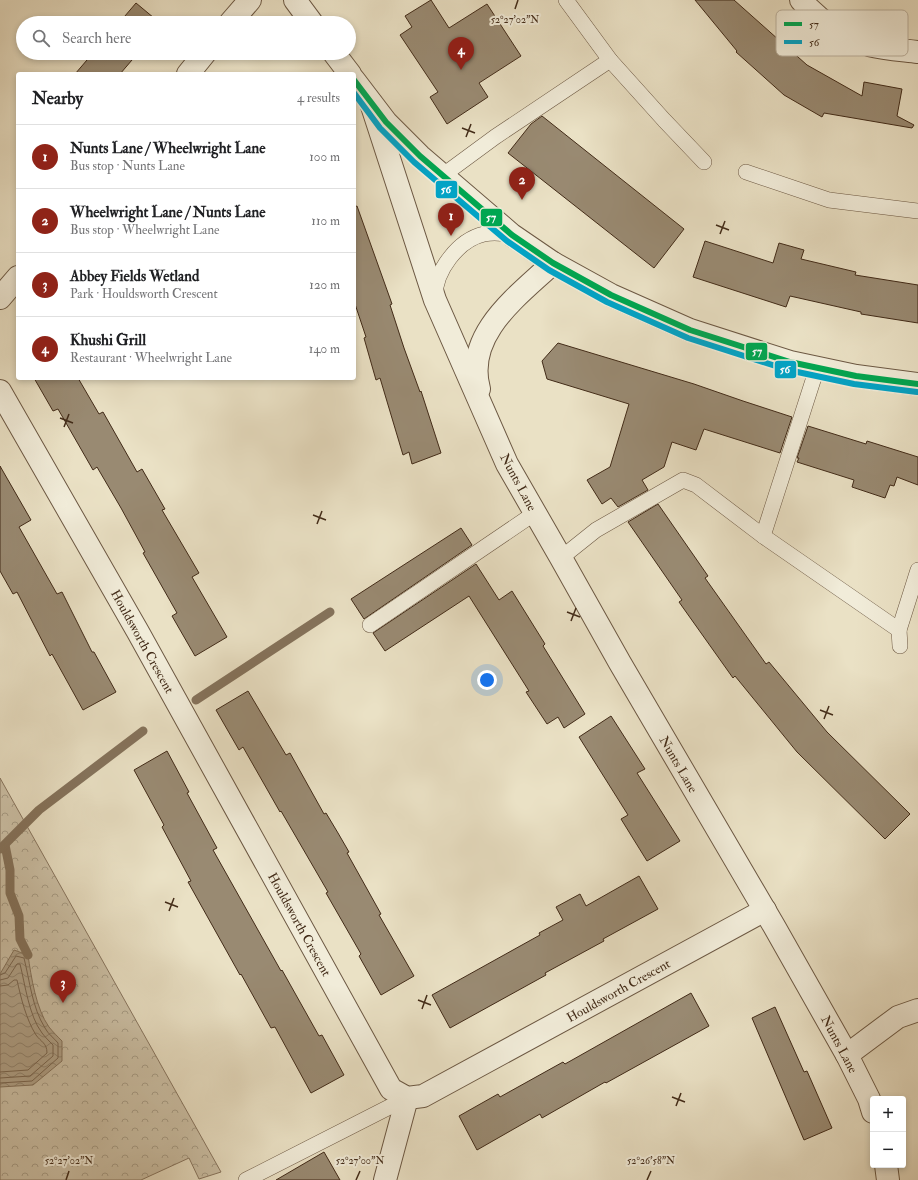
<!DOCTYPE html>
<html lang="en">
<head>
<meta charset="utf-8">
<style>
	body { margin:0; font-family:"IM FELL Double Pica",serif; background:#f6f6f6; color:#202124 }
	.controls { position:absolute; right:12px; bottom:12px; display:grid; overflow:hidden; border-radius:4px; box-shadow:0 2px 6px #0003 }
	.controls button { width:36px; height:36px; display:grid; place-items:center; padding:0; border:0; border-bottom:1px solid #e0e0e0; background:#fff; color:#202124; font:20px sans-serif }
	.you { position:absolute; left:487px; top:680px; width:14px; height:14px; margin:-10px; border:3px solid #fff; border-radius:50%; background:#1a73e8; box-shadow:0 0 0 6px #1a73e833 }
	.badge { display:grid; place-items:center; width:26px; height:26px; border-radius:50%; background:#8f2418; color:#fff; font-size:13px; font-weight:700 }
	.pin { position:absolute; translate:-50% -33px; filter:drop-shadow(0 1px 2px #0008) }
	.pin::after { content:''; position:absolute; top:21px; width:14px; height:12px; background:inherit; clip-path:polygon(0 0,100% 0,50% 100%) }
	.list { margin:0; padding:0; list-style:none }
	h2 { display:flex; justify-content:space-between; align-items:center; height:52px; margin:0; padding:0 16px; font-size:17px }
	h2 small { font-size:13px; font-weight:400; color:#757577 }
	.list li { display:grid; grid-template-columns:26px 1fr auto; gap:12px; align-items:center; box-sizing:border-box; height:64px; padding:0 16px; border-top:1px solid #e0e0e0 }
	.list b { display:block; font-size:15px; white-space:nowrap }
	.list p { margin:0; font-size:13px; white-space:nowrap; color:#757577 }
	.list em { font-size:13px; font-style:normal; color:#757577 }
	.icon { flex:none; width:22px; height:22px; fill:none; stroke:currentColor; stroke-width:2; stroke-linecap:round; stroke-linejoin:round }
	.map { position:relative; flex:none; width:918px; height:1180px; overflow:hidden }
	.search { position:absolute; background:#fff; box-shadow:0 2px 6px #0003; left:16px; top:16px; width:340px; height:44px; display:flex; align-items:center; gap:10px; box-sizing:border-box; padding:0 14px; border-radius:22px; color:#757577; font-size:15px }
	.panel { position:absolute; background:#fff; box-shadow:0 2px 6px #0003; left:16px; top:72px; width:340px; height:308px; border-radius:4px }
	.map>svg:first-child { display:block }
	.park { fill:url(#park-crowns); stroke:#887660 }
	.water { fill:url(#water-waves); stroke:#85735c }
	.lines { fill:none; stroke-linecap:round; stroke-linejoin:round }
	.shore { stroke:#7a6751; stroke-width:1 }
	.stream { stroke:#85735c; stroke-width:9 }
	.building { fill:#998a72; stroke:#422b18 }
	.service-casing { stroke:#6c5843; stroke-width:16 }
	.minor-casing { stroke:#6c5843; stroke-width:24 }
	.tertiary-casing { stroke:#6c5843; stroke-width:24 }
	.service { stroke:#f1ecd9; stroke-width:15 }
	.minor { stroke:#f1ecd9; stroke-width:22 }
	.tertiary { stroke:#f1ecd9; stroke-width:22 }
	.bus-1-casing { stroke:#f1ecd9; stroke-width:9 }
	.bus-2-casing { stroke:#f1ecd9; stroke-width:9 }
	.bus-1 { stroke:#00a651; stroke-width:6 }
	.bus-2 { stroke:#03a3c5; stroke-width:6 }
	.ticks { fill:none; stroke:#422b18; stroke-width:1.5 }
	.labels { text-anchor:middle; stroke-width:4; stroke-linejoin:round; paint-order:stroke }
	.street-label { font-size:13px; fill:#422b18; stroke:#f1ecd9 }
	.key { fill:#f1ecd9; stroke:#bcb29f; stroke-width:1 }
	.key-label { font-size:11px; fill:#422b18 }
	.ticks-label { font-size:10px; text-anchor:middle; fill:#422b18; stroke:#f1ecd9; stroke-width:4; stroke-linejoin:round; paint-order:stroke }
	.line-badge { stroke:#f1ecd9; stroke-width:1.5 }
	.badge-label { font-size:11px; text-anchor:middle; font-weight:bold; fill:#fff }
</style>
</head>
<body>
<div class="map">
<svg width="918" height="1180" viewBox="0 0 918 1180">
	<defs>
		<pattern id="park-crowns" width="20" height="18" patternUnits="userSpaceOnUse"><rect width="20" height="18" fill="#cdc2a8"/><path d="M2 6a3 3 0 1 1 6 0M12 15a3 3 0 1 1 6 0" fill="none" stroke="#a89e88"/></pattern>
		<pattern id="water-waves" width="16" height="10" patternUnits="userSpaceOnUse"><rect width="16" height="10" fill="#b1a38a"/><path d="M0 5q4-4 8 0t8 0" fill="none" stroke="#928570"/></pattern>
	</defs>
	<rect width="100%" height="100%" fill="#eae1c5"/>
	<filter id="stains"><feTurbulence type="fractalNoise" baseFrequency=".005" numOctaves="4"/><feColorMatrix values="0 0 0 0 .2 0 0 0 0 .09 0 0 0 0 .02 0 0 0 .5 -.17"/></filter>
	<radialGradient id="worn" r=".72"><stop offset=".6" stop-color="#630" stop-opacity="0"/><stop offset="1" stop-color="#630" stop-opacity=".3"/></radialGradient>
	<polygon class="park" points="0,778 221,1172 199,1179 189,1158 141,1180 0,1180"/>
	<path class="water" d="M 14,950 L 28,955 C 31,976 36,1009 49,1027 C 53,1032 58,1037 62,1041 L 62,1061 L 33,1085 L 0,1087 L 0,974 Z"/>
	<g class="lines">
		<g class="shore">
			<path d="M 0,975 L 5,973 L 16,956 L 24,958 C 30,982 32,1007 45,1028 C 48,1034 54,1038 58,1043 L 58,1058 L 32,1081 L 0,1083"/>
			<path d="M 0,980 L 8,978 L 17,964 L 20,964 C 25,984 29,1016 42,1033 C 45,1037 49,1041 53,1045 L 53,1056 L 30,1076 L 0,1078"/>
			<path d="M 0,986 L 8,985 L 14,980 L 17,980 C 21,998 26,1019 36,1035 C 41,1042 47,1043 47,1053 L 28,1070 L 0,1072"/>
		</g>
		<g class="stream">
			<polyline points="196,700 330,612"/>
			<polyline points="5,845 10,870 10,893 19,916 20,939 28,955"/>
			<polyline points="0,849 39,810 143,731"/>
		</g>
	</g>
	<g class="building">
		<polygon points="431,0 449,28 487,4 521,56 479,83 488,97 447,124 430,97 438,92 400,35 412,27 405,16"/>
		<polygon points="695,0 734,0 807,65 862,96 864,82 902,89 897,116 914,125 912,128 824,113 822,117 784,95 736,52 737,51"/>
		<polygon points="136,3 160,23 119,23"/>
		<polygon points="93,53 138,53 120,74 75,74"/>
		<polygon points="542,116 684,229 654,268 508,153 531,124"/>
		<polygon points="357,206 392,304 390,305 404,348 420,392 421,391 441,453 412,464 409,452 403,455 380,378 376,380 364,338 366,337 354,301 354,207"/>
		<polygon points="705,241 773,263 779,243 804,250 801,259 856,272 855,275 918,285 918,323 861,314 861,312 790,296 786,307 693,277"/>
		<polygon points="558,343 694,384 743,401 792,417 780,453 704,429 696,450 672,442 664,467 642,480 648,490 618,507 611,498 602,504 587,480 610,467 629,404 547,379 542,361"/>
		<polygon points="34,378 78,378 99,414 103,412 137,472 142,469 165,509 162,510 199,573 192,577 227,637 195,656 172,616 177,613 143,553 145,552 121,508 97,467 93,470 58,409 53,411"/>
		<polygon points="808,426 866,444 867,441 918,457 918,485 897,477 894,486 890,485 885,498 852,487 854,480 797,462 799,458 797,458"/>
		<polygon points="0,466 31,520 19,527 57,594 62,592 92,652 94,652 116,692 83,710 52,654 50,656 17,592 13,594 0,571"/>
		<polygon points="658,504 708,576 705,578 766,664 769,662 827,732 910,814 885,839 797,752 735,676 733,678 679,602 682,600 628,522"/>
		<polygon points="461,528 472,545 364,619 351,599"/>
		<polygon points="476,564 499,600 512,591 545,644 543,646 585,714 564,728 558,717 547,724 526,692 529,691 469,596 385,651 373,633"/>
		<polygon points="248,691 286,755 290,753 324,814 326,813 338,833 349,852 347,853 381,914 379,915 414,976 381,995 359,956 361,954 326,893 328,892 281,811 280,812 243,747 239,750 216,710"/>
		<polygon points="611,716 645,769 637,773 680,841 647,861 621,819 628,815 579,737"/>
		<polygon points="167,751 189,792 187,793 217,848 213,850 281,971 282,970 319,1036 322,1035 344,1075 311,1093 275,1027 271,1028 241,974 240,975 188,882 191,881 162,827 164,825 134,770"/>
		<polygon points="639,876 658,909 603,939 604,941 545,973 546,975 450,1028 432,995 540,935 539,933 563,920 556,907 580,894 586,906"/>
		<polygon points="691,993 709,1026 606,1083 605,1082 542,1118 540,1114 477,1150 459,1116 498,1094 500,1097 563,1062 565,1064"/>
		<polygon points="775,1007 804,1072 807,1071 832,1128 804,1140 752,1018"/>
		<polygon points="324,1152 340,1180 276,1180"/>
	</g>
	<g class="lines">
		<g class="service-casing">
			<g id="service">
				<polyline points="610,60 664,120 704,162"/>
				<polyline points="746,172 829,200 918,211"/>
				<polyline points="442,176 495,137 610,60 566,0"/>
				<path d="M 435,297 C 435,271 458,240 484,234 C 493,232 503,233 512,235"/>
				<polyline points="763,536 817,368"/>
				<polyline points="561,558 596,530 683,480 696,485 763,536 899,630 900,646"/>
				<polyline points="370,625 535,513"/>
				<polyline points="899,630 918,570"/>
				<polyline points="246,1180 407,1098"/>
			</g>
		</g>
		<g class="minor-casing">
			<g id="minor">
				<path d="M 801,0 C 818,20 844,38 869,45 C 885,49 902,50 918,52"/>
				<polyline points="230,23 250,0"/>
				<polyline points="188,74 205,53"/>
				<polyline points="371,103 435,300 507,464 561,558 620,663 774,926 847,1055 869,1099 873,1112"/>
				<polyline points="0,298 18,277"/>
				<path d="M 479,389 C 464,334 518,296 553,263"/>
				<polyline points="0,391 138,632 391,1089 407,1098 423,1096 765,910"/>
				<polyline points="847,1055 898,1017 918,1010"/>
				<polyline points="886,1165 888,1180"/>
				<polyline points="385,1180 407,1098"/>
			</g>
		</g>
		<g class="tertiary-casing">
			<g id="tertiary">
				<polyline points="295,0 312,23"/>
				<polyline points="334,53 350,74"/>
				<polyline points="354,80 386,122 420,156 512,235 553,263 611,295 690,330 790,362 856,376 918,384"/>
			</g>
		</g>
		<use href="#service" class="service"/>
		<use href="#minor" class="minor"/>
		<use href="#tertiary" class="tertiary"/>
		<g class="bus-1-casing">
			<polyline id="bus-1" points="354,80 386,122 420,156 512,235 553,263 611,295 690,330 790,362 856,376 918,384"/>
		</g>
		<g class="bus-2-casing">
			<polyline id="bus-2" points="354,93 380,128 414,162 507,241 549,270 607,302 688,338 788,370 854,384 917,392"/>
		</g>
		<use href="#bus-1" class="bus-1"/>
		<use href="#bus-2" class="bus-2"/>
	</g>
	<path class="ticks" d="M 515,9 L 518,0M 462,128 L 475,133M 466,137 L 471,124M 716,225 L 729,230M 720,234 L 725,221M 60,418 L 73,423M 64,427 L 69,414M 313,515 L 326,520M 317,524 L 322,511M 567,612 L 580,617M 571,621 L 576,608M 820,710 L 833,715M 824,719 L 829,706M 165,902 L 178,907M 169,911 L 174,898M 418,1000 L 431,1005M 422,1009 L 427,995M 672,1097 L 685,1102M 676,1106 L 681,1093M 66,1180 L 69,1171M 356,1180 L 360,1171M 647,1180 L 651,1171"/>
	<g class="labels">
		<g class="street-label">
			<text transform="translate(519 482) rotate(62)" y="5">Nunts Lane</text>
			<text transform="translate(143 641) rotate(61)" y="5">Houldsworth Crescent</text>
			<text transform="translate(679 764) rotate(60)" y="5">Nunts Lane</text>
			<text transform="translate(300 924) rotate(61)" y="5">Houldsworth Crescent</text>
			<text transform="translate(618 990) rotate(-29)" y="5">Houldsworth Crescent</text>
			<text transform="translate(840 1044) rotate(62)" y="5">Nunts Lane</text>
		</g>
	</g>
	<rect x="776" y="10" width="132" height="46" rx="6" class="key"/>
	<rect x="784" y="22" width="18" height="4" fill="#00a651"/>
	<rect x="784" y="40" width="18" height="4" fill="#03a3c5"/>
	<g class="key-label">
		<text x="809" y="28">57</text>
		<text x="809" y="46">56</text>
	</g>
	<g class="ticks-label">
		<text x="515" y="23">52°27'02"N</text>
		<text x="69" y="1164">52°27'02"N</text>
		<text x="360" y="1164">52°27'00"N</text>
		<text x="651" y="1164">52°26'58"N</text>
	</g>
	<g class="line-badge">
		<rect x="435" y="180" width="23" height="19" rx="4" fill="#03a3c5"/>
		<rect x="480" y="208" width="23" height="19" rx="4" fill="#00a651"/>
		<rect x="745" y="342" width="23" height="19" rx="4" fill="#00a651"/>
		<rect x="774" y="360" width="23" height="19" rx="4" fill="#03a3c5"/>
	</g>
	<g class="badge-label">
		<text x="446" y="193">56</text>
		<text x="491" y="221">57</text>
		<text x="757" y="355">57</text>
		<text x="785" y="373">56</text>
	</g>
	<rect width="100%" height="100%" filter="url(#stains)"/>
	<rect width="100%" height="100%" fill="url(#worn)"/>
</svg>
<div class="controls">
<button>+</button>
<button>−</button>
</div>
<div class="you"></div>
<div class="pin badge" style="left:451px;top:236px">1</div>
<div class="pin badge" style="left:522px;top:200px">2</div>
<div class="pin badge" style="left:63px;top:1003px">3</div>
<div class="pin badge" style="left:461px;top:70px">4</div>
<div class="search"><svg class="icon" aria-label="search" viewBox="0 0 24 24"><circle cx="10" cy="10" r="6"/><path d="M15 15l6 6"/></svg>Search here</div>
<section class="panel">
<h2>Nearby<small>4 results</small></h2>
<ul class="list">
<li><span class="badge">1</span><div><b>Nunts Lane / Wheelwright Lane</b><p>Bus stop · Nunts Lane</p></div><em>100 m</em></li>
<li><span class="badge">2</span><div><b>Wheelwright Lane / Nunts Lane</b><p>Bus stop · Wheelwright Lane</p></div><em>110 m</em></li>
<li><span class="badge">3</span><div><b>Abbey Fields Wetland</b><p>Park · Houldsworth Crescent</p></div><em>120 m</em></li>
<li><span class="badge">4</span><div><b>Khushi Grill</b><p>Restaurant · Wheelwright Lane</p></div><em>140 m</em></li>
</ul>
</section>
</div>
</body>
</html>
